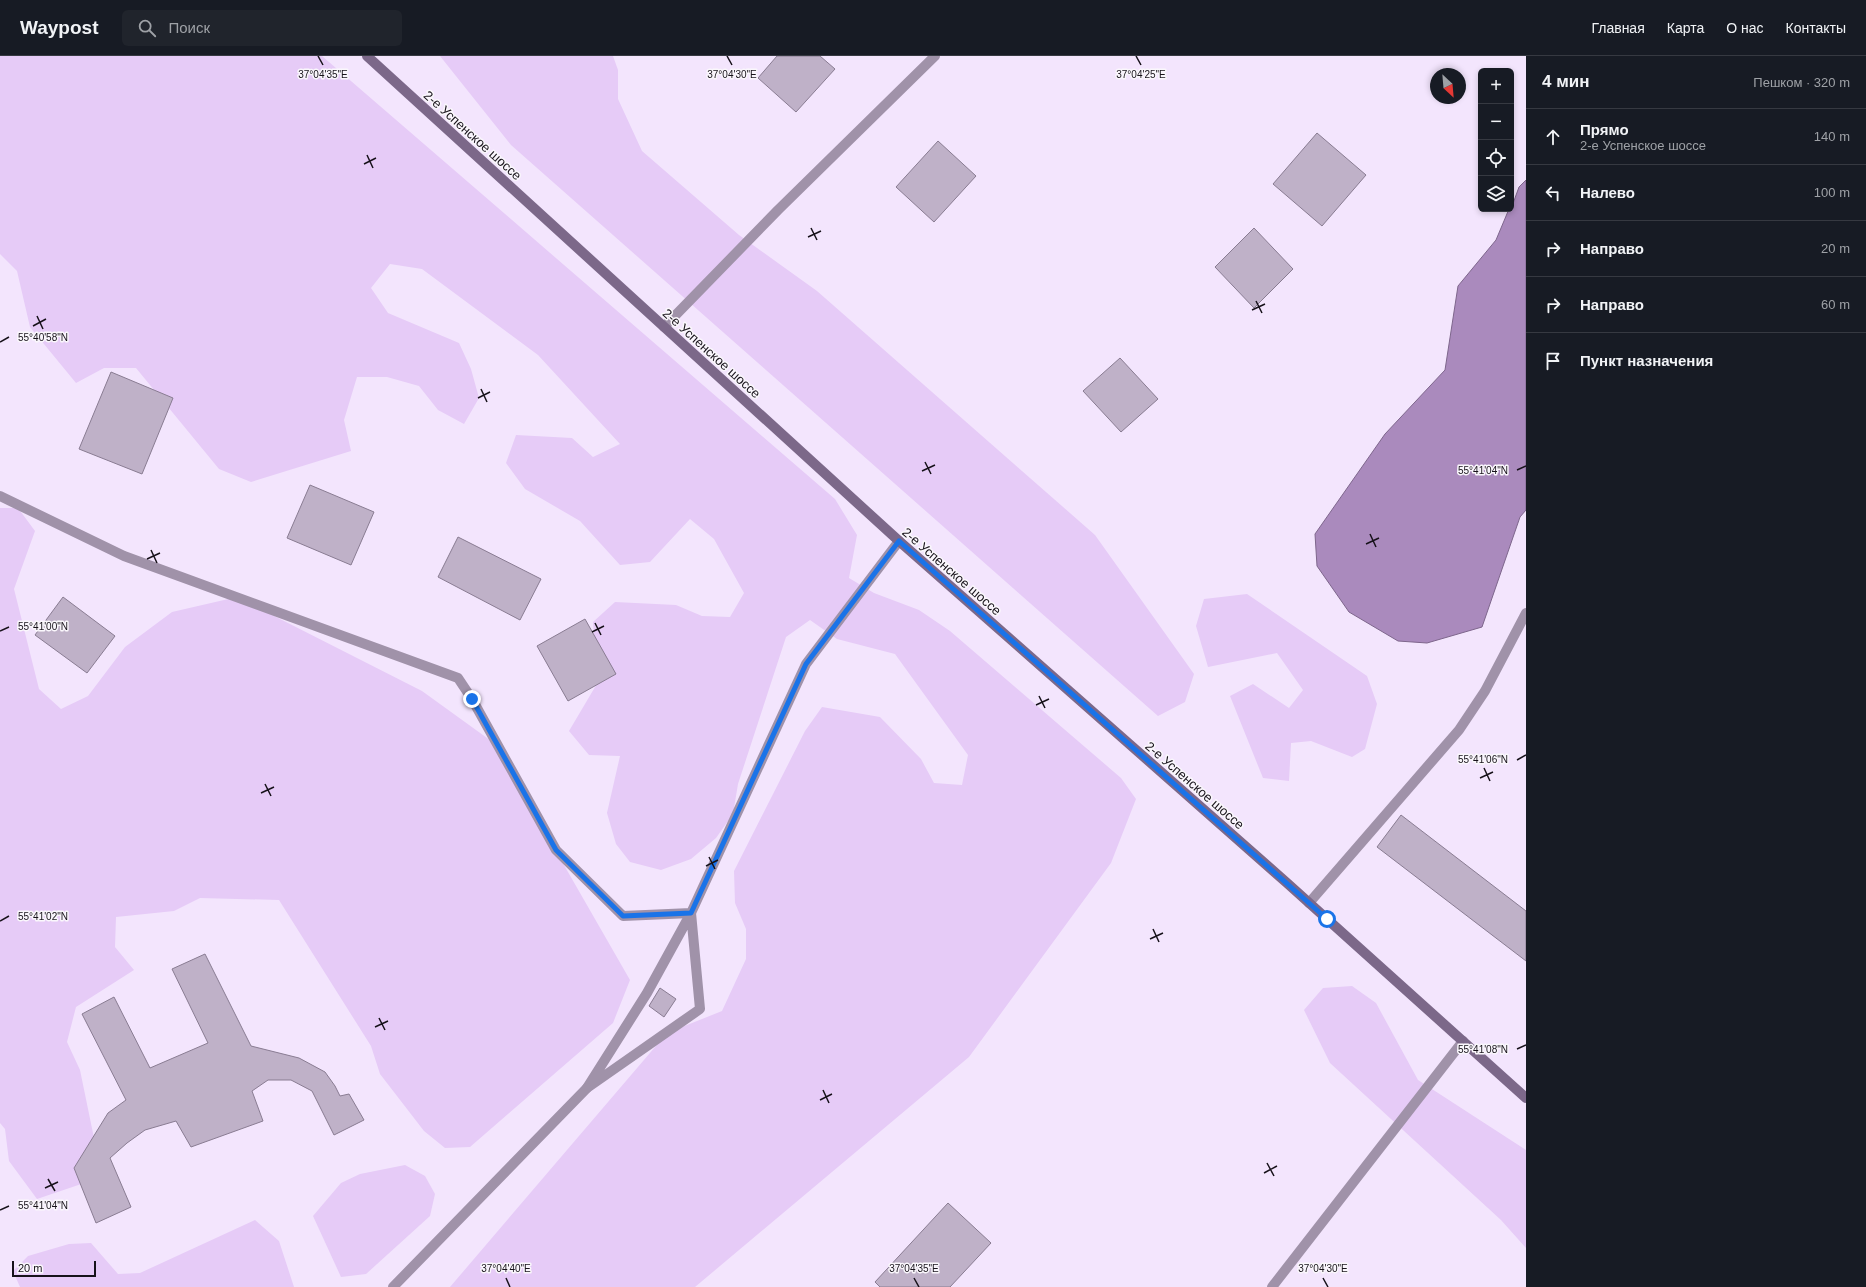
<!DOCTYPE html>
<html lang="ru">
<head>
<meta charset="utf-8">
<style>
	body { margin:0; font-family:Arial,sans-serif; background:#20242c; color:#f1f3f6 }
	.controls { position:absolute; right:12px; top:12px; display:grid; overflow:hidden; border-radius:6px; box-shadow:0 2px 6px #0003 }
	.controls button { width:36px; height:36px; display:grid; place-items:center; padding:0; border:0; border-bottom:1px solid #363941; background:#171b24; color:#f1f3f6; font:20px sans-serif }
	.compass { position:absolute; left:1430px; top:12px; width:36px; height:36px; border-radius:50%; background:#171b24; box-shadow:0 2px 6px #0003; rotate:154deg }
	.scale { position:absolute; left:12px; bottom:10px; width:84px; box-sizing:border-box; padding-left:4px; border:2px solid #17121a; border-top:0; font-size:11px; line-height:14px; white-space:nowrap; color:#17121a; -webkit-text-stroke:3px #faf7fc; paint-order:stroke }
	.stop { position:absolute; width:12px; height:12px; margin:-9px; border:3px solid #1a73e8; border-radius:50%; background:#fff }
	.stop.end { background:#1a73e8; border-color:#fff; box-shadow:0 1px 4px #0008 }
	.list { margin:0; padding:0; list-style:none }
	h2 { display:flex; justify-content:space-between; align-items:center; height:52px; margin:0; padding:0 16px; font-size:17px }
	h2 small { font-size:13px; font-weight:400; color:#9ea1a6 }
	.list li { display:grid; grid-template-columns:26px 1fr auto; gap:12px; align-items:center; box-sizing:border-box; height:56px; padding:0 16px; border-top:1px solid #363941 }
	.list b { display:block; font-size:15px; white-space:nowrap }
	.list p { margin:0; font-size:13px; white-space:nowrap; color:#9ea1a6 }
	.list em { font-size:13px; font-style:normal; color:#9ea1a6 }
	.icon { flex:none; width:22px; height:22px; fill:none; stroke:currentColor; stroke-width:2; stroke-linecap:round; stroke-linejoin:round }
	.map { position:relative; flex:none; width:1526px; height:1231px; overflow:hidden }
	header { display:flex; align-items:center; gap:24px; box-sizing:border-box; height:56px; padding:0 20px; background:#171b24; border-bottom:1px solid #363941 }
	header strong { font-size:19px }
	nav { display:flex; gap:22px; margin-inline-start:auto; font-size:14px }
	.search { width:280px; height:36px; background:#20242c; display:flex; align-items:center; gap:10px; box-sizing:border-box; padding:0 14px; border-radius:6px; color:#9ea1a6; font-size:15px }
	main { display:flex }
	aside { flex:1; background:#171b24 }
	.map>svg:first-child { display:block }
	.green { fill:#e6cbf7 }
	.water { fill:#aa8abd; stroke:#7e668c }
	.building { fill:#bfb1c8; stroke:#897c92 }
	.lines { fill:none; stroke-linecap:round; stroke-linejoin:round }
	.lane { stroke:#a092a9; stroke-width:10 }
	.street { stroke:#a092a9; stroke-width:10 }
	.secondary { stroke:#7c6889; stroke-width:10 }
	.route { stroke:#1a73e8; stroke-width:5 }
	.ticks { fill:none; stroke:#17121a; stroke-width:1.5 }
	.labels { text-anchor:middle; stroke-width:3; stroke-linejoin:round; paint-order:stroke }
	.street-label { font-size:13px; fill:#17121a; stroke:#faf7fc }
	.ticks-label { font-size:10px; text-anchor:middle; fill:#17121a; stroke:#faf7fc; stroke-width:3; stroke-linejoin:round; paint-order:stroke }
</style>
</head>
<body>
<header>
<strong>Waypost</strong>
<div class="search"><svg class="icon" aria-label="search" viewBox="0 0 24 24"><circle cx="10" cy="10" r="6"/><path d="M15 15l6 6"/></svg>Поиск</div>
<nav><a>Главная</a><a>Карта</a><a>О нас</a><a>Контакты</a></nav>
</header>
<main>
<div class="map">
<svg width="1526" height="1231" viewBox="0 0 1526 1231">
	<rect width="100%" height="100%" fill="#f3e5fd"/>
	<g class="green">
		<polygon points="0,0 322,0 835,443 857,479 849,522 874,537 919,554 950,575 1121,722 1136,743 1111,807 969,1001 695,1231 450,1231 667,977 722,955 746,903 746,873 735,847 734,815 805,675 822,651 880,661 921,703 934,727 962,729 968,699 895,598 837,583 810,564 786,581 738,728 733,758 716,782 691,803 661,814 630,806 616,788 607,757 620,700 589,699 569,675 598,626 593,566 615,546 676,549 702,560 730,561 744,537 714,483 690,463 650,506 620,509 580,465 525,433 506,407 516,379 572,382 593,401 620,388 538,299 422,213 390,208 371,232 388,257 459,287 471,313 479,342 464,368 438,354 419,330 387,321 357,321 344,364 351,395 251,426 219,413 136,312 104,312 76,327 30,271 17,215 0,198"/>
		<polygon points="440,0 613,0 618,14 618,43 642,95 739,179 817,235 1095,479 1194,618 1185,646 1158,660 511,89"/>
		<polygon points="0,452 18,452 35,475 14,533 39,633 61,653 88,640 125,591 172,556 237,541 422,635 494,687 630,924 613,967 470,1091 445,1092 424,1075 380,1018 371,990 279,844 200,842 174,855 116,861 115,891 134,914 76,951 67,986 80,1014 102,1121 37,1143 9,1105 5,1073 0,1067"/>
		<polygon points="1247,538 1367,620 1377,648 1365,693 1352,701 1311,685 1291,687 1289,725 1263,722 1230,640 1253,628 1289,652 1303,634 1277,597 1208,611 1196,570 1204,543"/>
		<polygon points="1352,930 1376,947 1418,1024 1526,1094 1526,1192 1501,1164 1330,1007 1304,954 1323,932"/>
		<polygon points="405,1109 425,1120 435,1138 430,1160 366,1218 341,1221 313,1160 341,1127 360,1118"/>
		<polygon points="255,1164 279,1185 294,1231 20,1231 13,1215 28,1200 69,1188 91,1187 118,1218 140,1217"/>
	</g>
	<polygon class="water" points="1526,124 1526,454 1520,461 1482,571 1427,587 1398,585 1349,556 1317,510 1315,478 1385,378 1445,314 1458,230 1496,184 1509,153 1511,153 1519,131"/>
	<g class="building">
		<polygon points="777,0 820,0 835,13 796,56 758,22"/>
		<polygon points="1317,77 1366,119 1322,170 1273,128"/>
		<polygon points="938,85 976,120 934,166 896,131"/>
		<polygon points="1254,172 1293,213 1254,252 1215,211"/>
		<polygon points="1120,302 1158,343 1121,376 1083,335"/>
		<polygon points="111,316 173,342 142,418 79,393"/>
		<polygon points="310,429 374,456 351,509 287,482"/>
		<polygon points="458,481 541,523 520,564 438,521"/>
		<polygon points="63,541 115,580 87,617 35,579"/>
		<polygon points="585,563 616,618 568,645 537,590"/>
		<polygon points="1401,759 1526,855 1526,905 1377,791"/>
		<polygon points="205,898 251,990 299,1002 325,1016 335,1030 340,1040 349,1038 364,1064 334,1079 312,1035 291,1024 268,1024 252,1035 263,1065 191,1091 176,1065 145,1074 127,1087 110,1102 131,1151 96,1167 74,1112 108,1057 126,1044 82,958 114,941 150,1012 208,987 172,913"/>
		<polygon points="660,932 676,943 664,961 649,950"/>
		<polygon points="948,1147 991,1187 950,1231 880,1231 875,1226"/>
	</g>
	<g class="lines">
		<g class="lane">
			<polyline points="664,271 778,154 935,0"/>
			<polyline points="1272,1231 1463,985"/>
		</g>
		<g class="street">
			<polyline points="0,440 124,500 458,622 472,643 556,794 623,860 691,857 806,608 899,485"/>
			<polyline points="1309,847 1459,674 1485,635 1526,557"/>
			<polygon points="691,857 700,953 587,1032 647,937"/>
			<polyline points="393,1231 587,1032"/>
		</g>
		<polyline class="secondary" points="367,0 899,485 1287,827 1526,1042"/>
	</g>
	<g class="lines">
		<polyline class="route" points="472,643 556,794 623,860 691,857 806,608 899,485 1327,863"/>
	</g>
	<path class="ticks" d="M 318,0 L 323,9M 727,0 L 732,9M 1136,0 L 1141,9M 367,99 L 373,112M 364,108 L 376,102M 811,172 L 817,184M 808,181 L 821,175M 1256,245 L 1262,257M 1252,254 L 1265,248M 37,260 L 43,273M 33,270 L 46,263M 0,286 L 9,281M 481,333 L 487,346M 478,342 L 490,336M 925,406 L 931,418M 1517,414 L 1526,410M 922,415 L 935,409M 1370,478 L 1376,491M 1366,488 L 1379,482M 151,494 L 157,507M 147,503 L 160,497M 595,567 L 601,579M 0,575 L 9,571M 592,576 L 604,570M 1039,640 L 1045,652M 1036,649 L 1049,643M 1517,704 L 1526,699M 1484,712 L 1490,725M 1480,722 L 1493,716M 265,728 L 271,740M 261,737 L 274,731M 709,801 L 715,813M 706,810 L 718,804M 0,865 L 9,860M 1153,873 L 1159,886M 1150,883 L 1163,877M 379,962 L 385,974M 375,971 L 388,965M 1517,993 L 1526,989M 823,1034 L 829,1047M 820,1044 L 832,1038M 1267,1107 L 1274,1120M 1264,1117 L 1277,1110M 48,1123 L 55,1135M 45,1132 L 58,1126M 0,1154 L 9,1150M 506,1222 L 510,1231M 914,1222 L 919,1231M 1323,1222 L 1328,1231"/>
	<g class="labels">
		<g class="street-label">
			<text transform="translate(473 79) rotate(42)" y="5">2-е Успенское шоссе</text>
			<text transform="translate(712 297) rotate(42)" y="5">2-е Успенское шоссе</text>
			<text transform="translate(952 515) rotate(41)" y="5">2-е Успенское шоссе</text>
			<text transform="translate(1195 729) rotate(41)" y="5">2-е Успенское шоссе</text>
		</g>
	</g>
	<g class="ticks-label">
		<text x="323" y="22">37°04'35"E</text>
		<text x="732" y="22">37°04'30"E</text>
		<text x="1141" y="22">37°04'25"E</text>
		<text x="43" y="285">55°40'58"N</text>
		<text x="1483" y="418">55°41'04"N</text>
		<text x="43" y="574">55°41'00"N</text>
		<text x="1483" y="707">55°41'06"N</text>
		<text x="43" y="864">55°41'02"N</text>
		<text x="1483" y="997">55°41'08"N</text>
		<text x="43" y="1153">55°41'04"N</text>
		<text x="506" y="1216">37°04'40"E</text>
		<text x="914" y="1216">37°04'35"E</text>
		<text x="1323" y="1216">37°04'30"E</text>
	</g>
</svg>
<div class="controls">
<button>+</button>
<button>−</button>
<button><svg class="icon" aria-label="locate" viewBox="0 0 24 24"><circle cx="12" cy="12" r="6"/><path d="M12 2v4M12 18v4M2 12h4M18 12h4"/></svg></button>
<button><svg class="icon" aria-label="layers" viewBox="0 0 24 24"><path d="M12 4l9 5-9 5-9-5zM3 14l9 5 9-5"/></svg></button>
</div>
<svg class="compass" viewBox="-18 -18 36 36"><path d="M0-13l5 13h-10z" fill="#e53935"/><path d="M0 13l5-13h-10z" fill="#9ea1a6"/></svg>
<div class="scale">20 m</div>
<div class="stop" style="left:1327px;top:863px"></div>
<div class="stop end" style="left:472px;top:643px"></div>
</div>
<aside>
<h2>4 мин<small>Пешком · 320 m</small></h2>
<ul class="list">
<li><svg class="icon" aria-label="ahead" viewBox="0 0 24 24"><path d="M12 20V5M6 11l6-6 6 6"/></svg><div><b>Прямо</b><p>2-е Успенское шоссе</p></div><em>140 m</em></li>
<li><svg class="icon" aria-label="left" viewBox="0 0 24 24"><path d="M17 20v-9H6M10 6l-5 5 5 5"/></svg><div><b>Налево</b></div><em>100 m</em></li>
<li><svg class="icon" aria-label="right" viewBox="0 0 24 24"><path d="M7 20v-9h11M14 6l5 5-5 5"/></svg><div><b>Направо</b></div><em>20 m</em></li>
<li><svg class="icon" aria-label="right" viewBox="0 0 24 24"><path d="M7 20v-9h11M14 6l5 5-5 5"/></svg><div><b>Направо</b></div><em>60 m</em></li>
<li><svg class="icon" aria-label="arrive" viewBox="0 0 24 24"><path d="M6 21V4h12l-3 4 3 4H6"/></svg><div><b>Пункт назначения</b></div></li>
</ul>
</aside>
</main>
</body>
</html>
